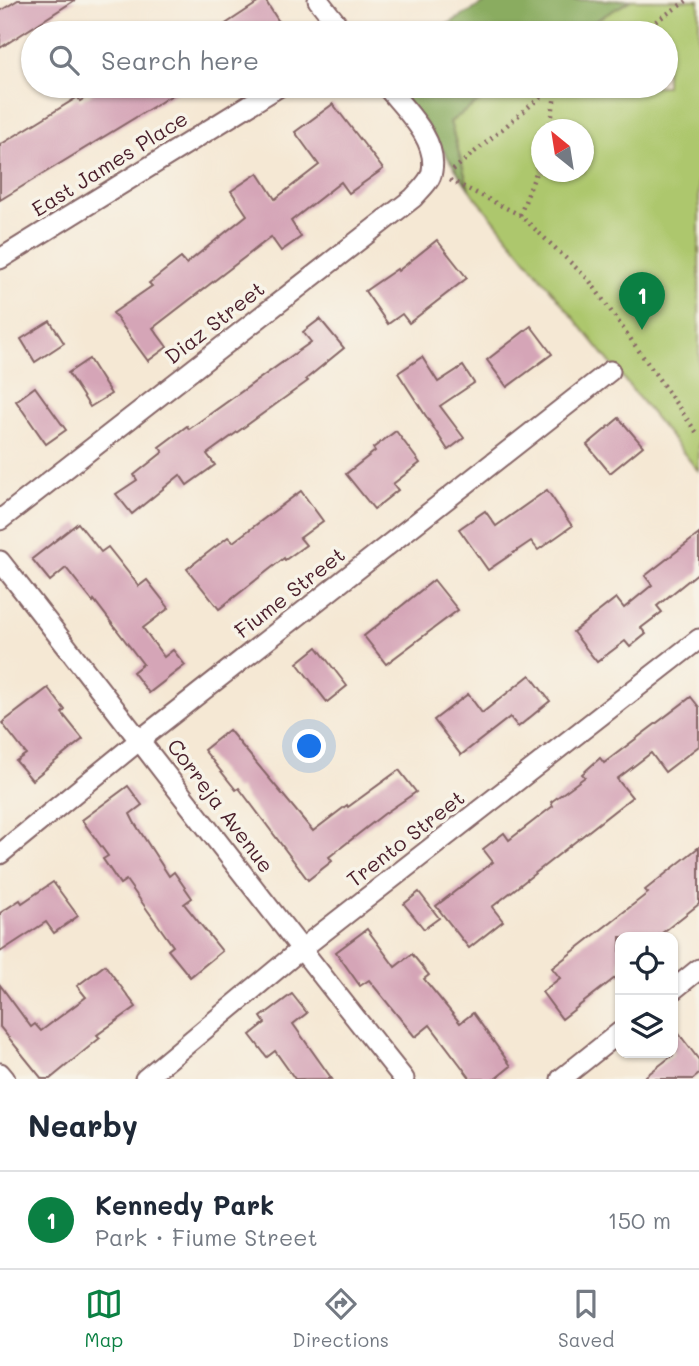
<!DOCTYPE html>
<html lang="en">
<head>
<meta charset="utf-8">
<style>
	body { margin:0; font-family:Mali,sans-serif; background:#f2f2f3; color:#1f2937 }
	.controls { position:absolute; right:21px; bottom:21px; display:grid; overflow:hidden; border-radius:14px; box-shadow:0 2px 5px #0004 }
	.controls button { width:63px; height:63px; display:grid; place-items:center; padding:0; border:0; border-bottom:2px solid #e0e1e3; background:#fff; color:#1f2937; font:35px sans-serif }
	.compass { position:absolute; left:531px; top:119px; width:63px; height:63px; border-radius:50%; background:#fff; box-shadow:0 2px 5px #0004; rotate:330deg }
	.you { position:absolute; left:310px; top:747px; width:24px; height:24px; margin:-18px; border:5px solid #fff; border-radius:50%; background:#1a73e8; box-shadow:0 0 0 10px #1a73e833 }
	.badge { display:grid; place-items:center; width:46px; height:46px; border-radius:50%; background:#0b8043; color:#fff; font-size:23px; font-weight:700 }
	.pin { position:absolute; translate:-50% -58px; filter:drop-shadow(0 2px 4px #0008) }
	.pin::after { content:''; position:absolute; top:37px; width:24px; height:21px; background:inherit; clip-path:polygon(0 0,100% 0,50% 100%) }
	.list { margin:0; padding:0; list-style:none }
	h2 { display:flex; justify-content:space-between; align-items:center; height:91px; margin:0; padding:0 28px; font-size:30px }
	h2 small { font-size:23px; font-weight:400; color:#747a83 }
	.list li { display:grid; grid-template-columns:46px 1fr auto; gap:21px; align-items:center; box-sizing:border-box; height:98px; padding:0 28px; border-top:2px solid #e0e1e3 }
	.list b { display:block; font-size:26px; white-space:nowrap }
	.list p { margin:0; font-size:23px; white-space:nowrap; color:#747a83 }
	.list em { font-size:23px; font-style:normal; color:#747a83 }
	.icon { flex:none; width:38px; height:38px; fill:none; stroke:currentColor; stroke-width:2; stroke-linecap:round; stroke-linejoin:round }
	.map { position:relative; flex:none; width:699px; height:1079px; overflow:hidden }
	.search { position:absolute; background:#fff; box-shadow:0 2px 5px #0004; left:21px; right:21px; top:21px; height:77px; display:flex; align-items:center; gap:18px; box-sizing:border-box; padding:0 24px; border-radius:38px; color:#747a83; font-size:26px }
	.sheet { height:189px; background:#fff }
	nav { display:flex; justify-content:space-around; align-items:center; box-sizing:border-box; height:98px; border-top:2px solid #e0e1e3; background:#fff; font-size:19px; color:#747a83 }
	nav a { display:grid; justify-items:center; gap:4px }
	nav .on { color:#0b8043 }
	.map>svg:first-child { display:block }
	.green { fill:#adc76d; stroke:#7c734c; stroke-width:2; fill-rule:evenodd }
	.forest { fill:#8aac60; stroke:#6a6646; stroke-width:2 }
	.building { fill:#d5a5b7 }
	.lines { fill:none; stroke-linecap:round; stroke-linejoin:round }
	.minor-casing { stroke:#866566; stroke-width:23 }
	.path { stroke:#866566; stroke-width:4.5; stroke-dasharray:2 5; stroke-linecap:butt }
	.minor { stroke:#fff; stroke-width:19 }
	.labels { text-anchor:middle; stroke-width:7; stroke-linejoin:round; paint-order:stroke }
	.street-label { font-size:21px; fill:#4a1f2b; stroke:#f7f3e8 }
</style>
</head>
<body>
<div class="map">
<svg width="699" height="1079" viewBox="0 0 699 1079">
	<rect width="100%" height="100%" fill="#f7f3e8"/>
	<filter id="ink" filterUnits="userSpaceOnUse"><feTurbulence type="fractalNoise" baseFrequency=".0143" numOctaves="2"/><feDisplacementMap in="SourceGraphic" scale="14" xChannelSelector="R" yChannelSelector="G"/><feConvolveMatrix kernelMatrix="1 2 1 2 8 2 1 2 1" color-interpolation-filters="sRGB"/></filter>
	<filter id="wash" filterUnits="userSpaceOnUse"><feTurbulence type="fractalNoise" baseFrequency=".00686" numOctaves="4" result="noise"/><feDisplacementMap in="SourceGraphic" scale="28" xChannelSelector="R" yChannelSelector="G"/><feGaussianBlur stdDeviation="1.57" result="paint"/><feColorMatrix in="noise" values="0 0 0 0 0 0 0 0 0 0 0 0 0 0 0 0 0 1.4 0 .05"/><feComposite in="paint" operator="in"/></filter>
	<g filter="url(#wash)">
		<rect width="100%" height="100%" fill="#f5e8d4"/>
		<path class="green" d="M 631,0 L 699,0 L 699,472 L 469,189 L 450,122 L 501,86 L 666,86 L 666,33 L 574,33 ZM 542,130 L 584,130 L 584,172 L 542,172 Z"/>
		<g class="forest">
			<polygon points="483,0 631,0 574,33 433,33 484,3"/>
			<polygon points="393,86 501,86 450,122 469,189 425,123"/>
		</g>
		<g id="blocks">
			<g class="building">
				<polygon points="18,0 75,0 0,48 0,11"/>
				<polygon points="262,0 265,0 286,33 212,33"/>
				<polygon points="104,86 187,86 0,200 0,145 78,97 80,101"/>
				<polygon points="333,104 383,169 349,193 341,182 291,221 301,237 281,251 271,237 153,328 167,347 148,361 113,313 152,286 149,283 181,258 186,264 247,215 231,191 258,173 275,199 319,165 295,132"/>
				<polygon points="437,240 467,278 409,323 402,314 388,324 365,291 397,269 398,271"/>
				<polygon points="320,319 344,348 306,379 308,381 207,454 215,465 187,485 180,475 132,514 116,494 137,480 134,475 163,452 159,447 187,426 189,429 311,342 303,332"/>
				<polygon points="50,321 64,343 35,362 21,339"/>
				<polygon points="531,326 552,354 507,387 487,360"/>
				<polygon points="422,357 438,382 463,366 474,383 440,406 464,438 448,450 398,373"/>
				<polygon points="89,359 111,394 90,407 68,373"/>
				<polygon points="35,387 66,430 46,444 16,401"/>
				<polygon points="619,418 643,446 610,473 587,445"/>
				<polygon points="396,431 420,463 393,484 398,490 374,509 346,474 375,451 373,448"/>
				<polygon points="547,490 572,526 538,550 531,541 488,570 459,529 485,511 496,526"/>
				<polygon points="301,491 323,521 300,538 306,545 285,560 284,558 219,609 187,569 228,537 233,542"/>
				<polygon points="78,523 101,552 108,547 139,586 147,580 169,608 143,628 164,657 173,650 185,665 149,693 133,672 143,664 94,600 93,602 66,568 50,581 32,559"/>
				<polygon points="699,534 699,572 657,606 662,612 641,628 646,634 630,647 625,641 597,662 573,632 616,598 624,608 652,585 645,576"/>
				<polygon points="434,580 458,610 386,664 364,636"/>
				<polygon points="317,647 347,686 327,702 297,663"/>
				<polygon points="530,675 550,701 518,727 510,717 461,755 434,720 468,694 482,713"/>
				<polygon points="48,688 65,710 62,713 83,739 32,780 16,761 26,754 2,723"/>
				<polygon points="691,697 699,707 699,746 665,772 651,753 617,779 632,797 492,907 503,921 469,948 436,906 493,862 483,849 504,833 509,840 553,806 551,802 585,777 582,774 600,758 604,763"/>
				<polygon points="229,730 313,831 347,805 348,807 399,770 416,792 384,814 329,857 332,861 308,880 239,788 236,790 204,750"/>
				<polygon points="128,786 142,805 130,814 134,822 169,876 174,872 192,898 184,904 222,951 190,977 168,950 173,946 126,880 120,884 103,859 108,856 82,820"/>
				<polygon points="699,847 699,904 657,937 620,937 620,974 562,1019 542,992 560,978 552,968 648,893 645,890"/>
				<polygon points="53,882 78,916 54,933 46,922 0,952 0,913 20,900 22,903"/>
				<polygon points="419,892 439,918 424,929 404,904"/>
				<polygon points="367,929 395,967 412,954 429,975 424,979 460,1023 473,1013 511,1066 495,1079 471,1079 430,1025 415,1037 369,980 360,986 336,952"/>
				<polygon points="105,965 136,1007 97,1035 100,1038 50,1079 42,1079 0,1027 0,985 31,1027 35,1024 41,1031 86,997 77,986"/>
				<polygon points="292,994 307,1013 293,1024 332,1079 295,1079 275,1051 267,1057 250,1035 265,1023 261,1017"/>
				<polygon points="673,1026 699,1060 699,1074 693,1079 642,1079 673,1055"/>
			</g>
		</g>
	</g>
	<g filter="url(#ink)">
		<use href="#blocks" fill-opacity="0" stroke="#866566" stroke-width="2"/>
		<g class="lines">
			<g class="minor-casing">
				<g id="minor">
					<polyline points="318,0 344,33"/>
					<polyline points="0,259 280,86"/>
					<path d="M 0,520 L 413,198 C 420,190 431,181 432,171 C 438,139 404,109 386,86"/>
					<path d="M 0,561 C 135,733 267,908 404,1079"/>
					<polyline points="0,854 141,739 610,371"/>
					<polyline points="673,990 699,969"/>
					<polyline points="0,1073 5,1079"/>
					<polyline points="145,1079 300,950 699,639"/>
					<polyline points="561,1079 620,1032"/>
				</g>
			</g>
			<g class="path">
				<polyline points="638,33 688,0"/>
				<polyline points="550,130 556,87"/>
				<polyline points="453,170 542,96 558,86"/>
				<polyline points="450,180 520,215 589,280 699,436"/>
				<polyline points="520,215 542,157"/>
			</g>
			<use href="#minor" class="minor"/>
		</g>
	</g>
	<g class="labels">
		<g class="street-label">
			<text transform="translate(110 164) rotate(-32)" y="7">East James Place</text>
			<text transform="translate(215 323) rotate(-38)" y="7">Diaz Street</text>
			<text transform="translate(290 593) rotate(-38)" y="7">Fiume Street</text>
			<text transform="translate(220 806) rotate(53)" y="7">Correja Avenue</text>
			<text transform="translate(406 839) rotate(-38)" y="7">Trento Street</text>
		</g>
	</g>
</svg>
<div class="controls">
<button><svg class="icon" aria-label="locate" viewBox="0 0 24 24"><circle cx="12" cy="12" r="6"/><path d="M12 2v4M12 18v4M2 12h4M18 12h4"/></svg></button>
<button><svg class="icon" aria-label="layers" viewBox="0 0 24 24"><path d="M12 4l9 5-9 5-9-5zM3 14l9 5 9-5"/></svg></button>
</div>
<svg class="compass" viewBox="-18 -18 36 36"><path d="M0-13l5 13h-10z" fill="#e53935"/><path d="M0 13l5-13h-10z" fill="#747a83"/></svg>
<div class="you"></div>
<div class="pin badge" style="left:642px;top:330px">1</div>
<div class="search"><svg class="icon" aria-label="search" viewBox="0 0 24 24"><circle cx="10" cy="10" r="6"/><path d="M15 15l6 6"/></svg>Search here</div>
</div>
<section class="sheet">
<h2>Nearby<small></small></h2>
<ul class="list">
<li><span class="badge">1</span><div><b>Kennedy Park</b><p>Park · Fiume Street</p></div><em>150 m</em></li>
</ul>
</section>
<nav>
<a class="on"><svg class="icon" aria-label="map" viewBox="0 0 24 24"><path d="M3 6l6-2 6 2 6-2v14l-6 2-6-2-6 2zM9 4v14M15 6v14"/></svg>Map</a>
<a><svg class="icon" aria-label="directions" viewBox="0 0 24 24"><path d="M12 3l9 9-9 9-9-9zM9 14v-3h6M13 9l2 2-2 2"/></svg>Directions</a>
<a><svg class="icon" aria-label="saved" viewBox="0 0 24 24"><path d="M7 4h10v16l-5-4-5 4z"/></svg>Saved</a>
</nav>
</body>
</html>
